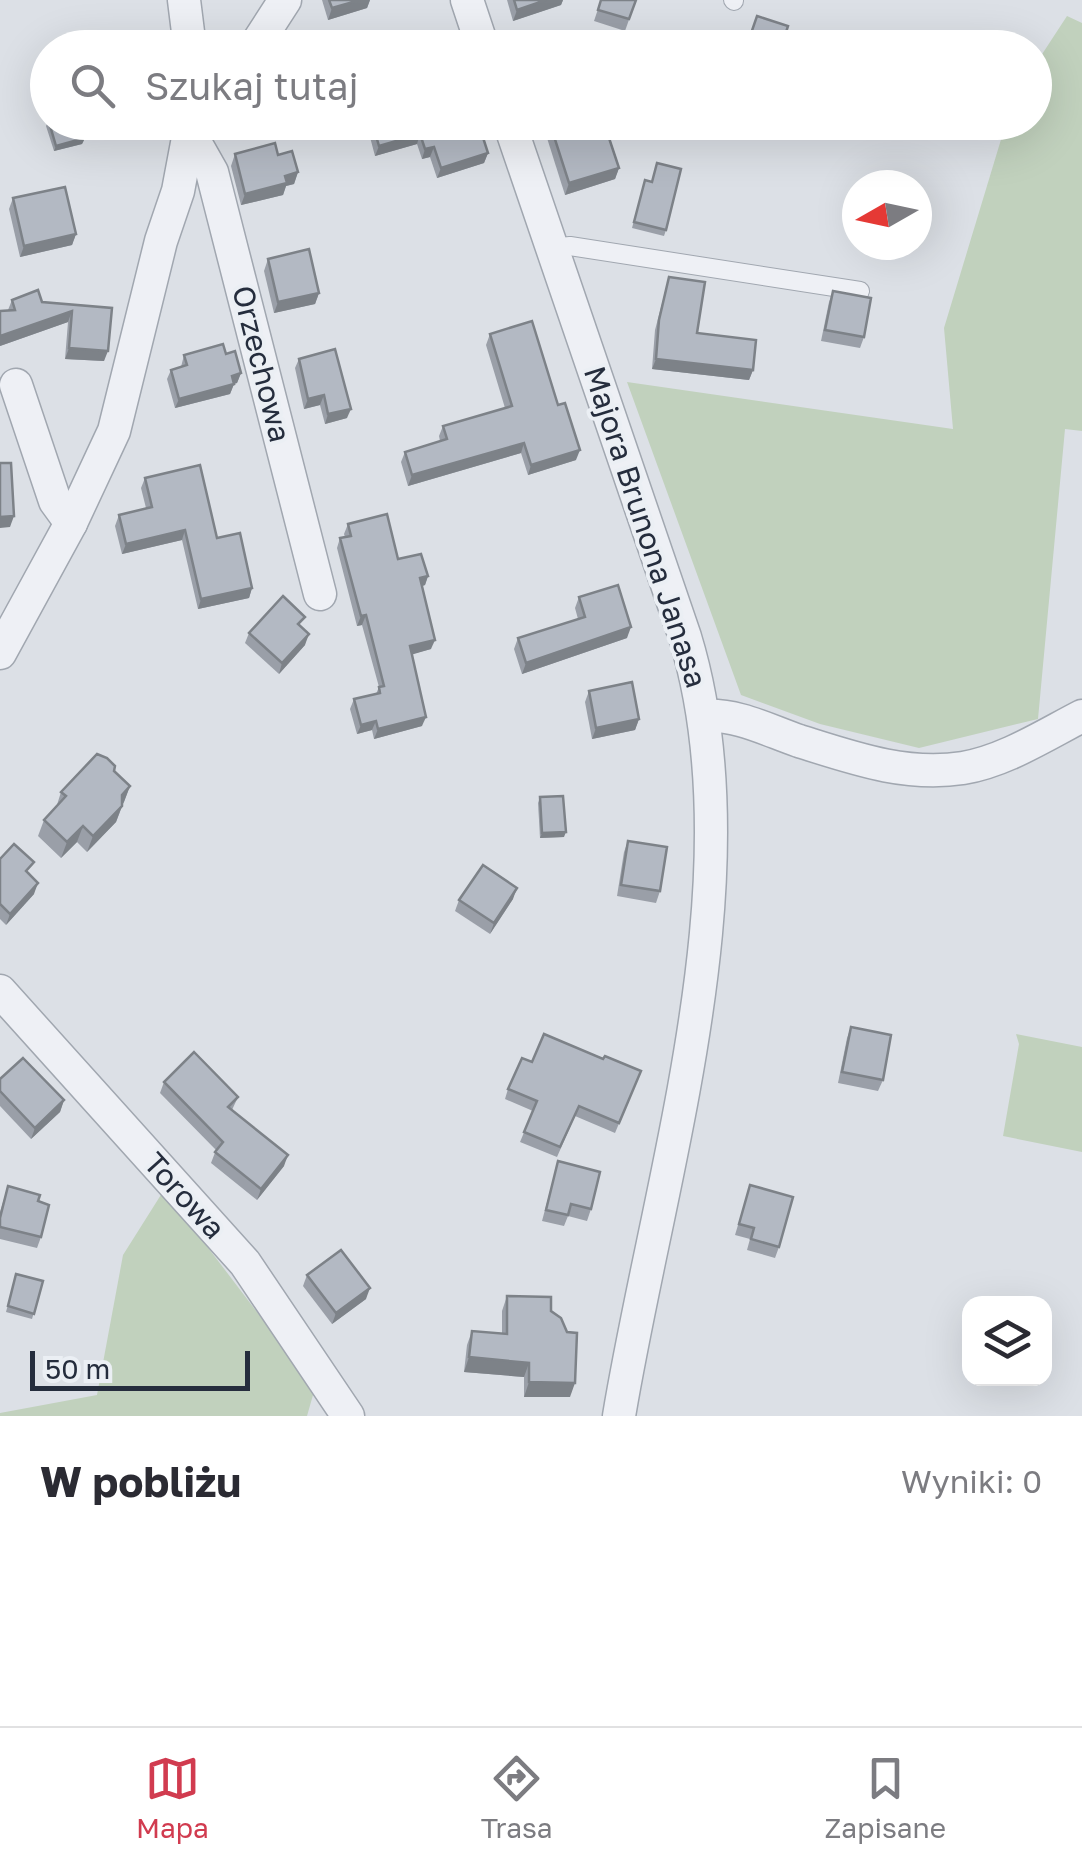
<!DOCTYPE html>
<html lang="pl">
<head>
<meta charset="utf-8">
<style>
	body { margin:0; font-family:"Golos Text",sans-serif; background:#f2f2f3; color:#2b2b33 }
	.controls { position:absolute; right:30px; bottom:30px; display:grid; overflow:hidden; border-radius:20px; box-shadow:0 10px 40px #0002 }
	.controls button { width:90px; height:90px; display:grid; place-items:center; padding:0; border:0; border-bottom:2px solid #e1e1e2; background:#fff; color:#2b2b33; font:50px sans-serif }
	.compass { position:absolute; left:842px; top:170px; width:90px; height:90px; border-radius:50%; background:#fff; box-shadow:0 10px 40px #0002; rotate:261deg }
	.scale { position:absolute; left:30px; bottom:25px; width:220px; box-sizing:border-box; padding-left:10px; border:5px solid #252d3d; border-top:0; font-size:28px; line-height:35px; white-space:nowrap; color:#252d3d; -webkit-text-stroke:8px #ebeff4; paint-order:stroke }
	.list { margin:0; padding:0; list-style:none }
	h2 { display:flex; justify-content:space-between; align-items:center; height:130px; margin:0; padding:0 40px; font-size:42px }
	h2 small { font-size:32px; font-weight:400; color:#7c7c81 }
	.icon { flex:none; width:55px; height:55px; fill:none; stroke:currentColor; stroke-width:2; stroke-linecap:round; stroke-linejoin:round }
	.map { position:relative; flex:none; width:1082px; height:1416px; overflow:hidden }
	.search { position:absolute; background:#fff; box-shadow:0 10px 40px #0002; left:30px; right:30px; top:30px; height:110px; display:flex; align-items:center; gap:25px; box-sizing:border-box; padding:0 35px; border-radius:55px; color:#7c7c81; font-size:38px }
	.sheet { height:310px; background:#fff }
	nav { display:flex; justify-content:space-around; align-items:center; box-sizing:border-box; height:140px; border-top:2px solid #e1e1e2; background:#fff; font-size:28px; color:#7c7c81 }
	nav a { display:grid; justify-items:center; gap:5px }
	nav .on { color:#d13b4f }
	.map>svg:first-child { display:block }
	.green { fill:#c1d1bd }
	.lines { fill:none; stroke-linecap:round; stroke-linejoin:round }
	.service-casing { stroke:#a1a7b0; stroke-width:20 }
	.minor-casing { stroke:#a1a7b0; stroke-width:35 }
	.service { stroke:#eef0f5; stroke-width:18 }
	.minor { stroke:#eef0f5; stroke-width:32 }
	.wall { fill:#9a9fa8 }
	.shaded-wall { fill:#7d8288 }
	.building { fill:#b3b9c3; stroke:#7d8288; stroke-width:2.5 }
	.labels { text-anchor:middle; stroke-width:8; stroke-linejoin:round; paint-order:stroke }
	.street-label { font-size:30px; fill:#252d3d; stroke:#ebeff4 }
</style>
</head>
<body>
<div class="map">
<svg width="1082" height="1416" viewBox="0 0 1082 1416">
	<rect width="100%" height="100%" fill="#dce0e6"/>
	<g class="green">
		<polygon points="1067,16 1082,23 1082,431 1065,429 1038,719 919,748 820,724 741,695 627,382 953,429 944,328 1006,123 1034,122 1035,65"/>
		<polygon points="1016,1034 1082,1047 1082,1152 1003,1136 1019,1044"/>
		<polygon points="164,1190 315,1388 307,1416 0,1416 0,1413 97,1395 123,1255"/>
	</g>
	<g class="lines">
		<g class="service-casing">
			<g id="service">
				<polyline points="733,0 734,1"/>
				<polyline points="553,248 570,246 860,291"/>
			</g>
		</g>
		<g class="minor-casing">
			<g id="minor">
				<polyline points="184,0 190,48"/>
				<polyline points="467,0 483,48"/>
				<polyline points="254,48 285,0"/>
				<path d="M 509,122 L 685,637 C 758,876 659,1175 619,1416"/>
				<polyline points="189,141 199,149 212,172 320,594"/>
				<polyline points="16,385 55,501 71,523"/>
				<polyline points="0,653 71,523 114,431 161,241 178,191 191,122"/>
				<path d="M 704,716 C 738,714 767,730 799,741 C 853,758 906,777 963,768 C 1005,761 1045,735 1082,716"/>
				<polyline points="0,991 245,1263 348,1416"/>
			</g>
		</g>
		<use href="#service" class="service"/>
		<use href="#minor" class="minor"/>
	</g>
	<g class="wall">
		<polygon points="322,0 370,0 367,8 328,20"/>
		<polygon points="507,0 563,0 561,5 513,21"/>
		<polygon points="601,0 636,0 625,31 594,21"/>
		<polygon points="48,122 87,122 81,123 85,138 82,144 54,151 46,126"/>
		<polygon points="366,122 478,122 488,153 484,163 437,178 430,157 422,159 417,144 375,156"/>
		<polygon points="551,127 597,136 619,168 615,179 565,195 547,138"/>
		<polygon points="235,154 278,155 298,172 294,184 286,186 283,195 241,205 231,166"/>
		<polygon points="643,186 666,230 664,236 632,228"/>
		<polygon points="13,198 76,234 72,245 20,257 9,209"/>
		<polygon points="268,259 319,293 315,304 274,313 264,271"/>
		<polygon points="669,277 697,333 753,370 749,380 652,369 655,330"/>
		<polygon points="833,291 864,337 860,348 821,341 829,302"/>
		<polygon points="12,300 112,308 104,361 65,359 68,322 0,346 0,311 8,310"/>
		<polygon points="490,334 576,460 528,475 521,453 408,486 401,462 405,452 440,441 439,436 443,426 505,408 486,345"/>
		<polygon points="226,354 241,373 237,383 234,384 230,394 175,408 167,379 171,370 181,367 184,355"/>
		<polygon points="299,359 347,418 325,424 320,405 304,409 295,368"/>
		<polygon points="145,478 217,538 252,588 249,598 198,609 182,540 122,554 115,526 119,515 146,508 141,488"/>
		<polygon points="348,524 398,559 428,576 425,585 422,586 431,649 412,654 422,726 374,739 372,730 357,734 350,709 354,699 376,694 379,687 362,625 357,626 337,548 340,538 345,537 344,534"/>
		<polygon points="579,597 627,638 522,674 514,649 518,638 578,619 575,608"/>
		<polygon points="301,627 305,645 279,674 245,643 249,633"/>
		<polygon points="589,691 639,719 635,730 592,739 585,702"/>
		<polygon points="114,771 130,786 116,822 87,852 77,842 61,858 38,836 44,820 56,808 61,792"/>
		<polygon points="540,797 564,837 540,838 538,803"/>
		<polygon points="628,841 660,891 656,903 617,896 624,852"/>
		<polygon points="0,859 30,873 34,894 6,925 0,919"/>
		<polygon points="513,899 490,934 455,911 459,900"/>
		<polygon points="851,1027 883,1080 878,1091 838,1083 847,1038"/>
		<polygon points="603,1059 641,1071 615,1133 575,1116 557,1157 520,1142 533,1111 505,1099 508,1089 532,1062"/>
		<polygon points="0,1079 64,1100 60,1112 31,1139 0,1106"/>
		<polygon points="164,1082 238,1097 232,1110 284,1166 257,1200 211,1163 216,1150 160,1093"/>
		<polygon points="558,1161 591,1209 587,1221 568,1216 564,1226 542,1221"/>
		<polygon points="750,1185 779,1247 775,1258 747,1250 750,1239 735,1235"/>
		<polygon points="8,1186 38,1201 41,1237 37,1248 0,1239 0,1212"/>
		<polygon points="16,1274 43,1281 32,1319 6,1312"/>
		<polygon points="307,1275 366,1299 332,1324 303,1286"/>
		<polygon points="507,1296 551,1311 570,1397 524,1397 524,1377 464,1372 467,1345 472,1331 502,1333 502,1311"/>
	</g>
	<g class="shaded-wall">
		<polygon points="360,0 370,0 367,8 328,20 332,8"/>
		<polygon points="546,0 563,0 561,5 513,21 517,10"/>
		<polygon points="420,134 417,144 375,156 379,146"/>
		<polygon points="85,138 82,144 54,151 56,146"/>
		<polygon points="434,147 430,157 422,159 425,149"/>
		<polygon points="488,153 484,163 437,178 441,168"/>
		<polygon points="619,168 615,179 565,195 569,183"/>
		<polygon points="298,172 294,184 286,186 283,195 241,205 245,194 285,176"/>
		<polygon points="76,234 72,245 20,257 24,246"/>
		<polygon points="319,293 315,304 274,313 278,302"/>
		<polygon points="72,311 68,322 0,346 0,336"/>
		<polygon points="69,348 108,351 104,361 65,359"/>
		<polygon points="656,359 753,370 749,380 652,369"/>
		<polygon points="241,373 237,383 228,385 232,376"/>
		<polygon points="234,384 230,394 175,408 179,399"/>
		<polygon points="324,395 320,405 304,409 308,399"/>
		<polygon points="351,409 347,418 325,424 328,414"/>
		<polygon points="524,443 521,453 408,486 412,475"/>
		<polygon points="580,450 576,460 528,475 531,465"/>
		<polygon points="14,516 10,527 0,528 0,517"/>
		<polygon points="185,530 182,540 122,554 126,544"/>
		<polygon points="428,576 425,585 417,588 420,578"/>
		<polygon points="252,588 249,598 198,609 201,599"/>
		<polygon points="366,615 362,625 357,626 361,616"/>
		<polygon points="631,627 627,638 522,674 526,663"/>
		<polygon points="309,634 305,645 279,674 282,663"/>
		<polygon points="435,640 431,649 407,656 410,646"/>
		<polygon points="426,717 422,726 374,739 378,729"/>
		<polygon points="639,719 635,730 592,739 596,728"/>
		<polygon points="376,721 372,730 357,734 361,725"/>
		<polygon points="130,786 124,802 116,812 122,795"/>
		<polygon points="122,806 116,822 87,852 93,836"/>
		<polygon points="83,826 77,842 61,858 67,842"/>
		<polygon points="566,832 564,837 540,838 542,833"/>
		<polygon points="38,883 34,894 6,925 10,914"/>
		<polygon points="517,888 513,899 490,934 494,923"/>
		<polygon points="64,1100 60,1112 31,1139 35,1128"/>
		<polygon points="288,1155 284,1166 257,1200 261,1189"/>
		<polygon points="370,1288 366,1299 332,1324 336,1313"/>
		<polygon points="469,1357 529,1363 524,1377 464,1372"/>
		<polygon points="529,1382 575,1383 570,1397 524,1397"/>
	</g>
	<g class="building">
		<polygon points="329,0 360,0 332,8"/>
		<polygon points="514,0 546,0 517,10"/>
		<polygon points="601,0 636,0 629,19 598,10"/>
		<polygon points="757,16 788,26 781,48 746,48"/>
		<polygon points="49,122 81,122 85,138 56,146"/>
		<polygon points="372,122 478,122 488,153 441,168 434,147 425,149 420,134 379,146"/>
		<polygon points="565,122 593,122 597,136 607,132 619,168 569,183 551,127"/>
		<polygon points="275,143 278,155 292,151 298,172 285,176 287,183 245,194 235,154"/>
		<polygon points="657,163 681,169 666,230 634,222 645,180 652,182"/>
		<polygon points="65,187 76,234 24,246 13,198"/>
		<polygon points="309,249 319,293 278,302 268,259"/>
		<polygon points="669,277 705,282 697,333 756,340 753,370 656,359 659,320"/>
		<polygon points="38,290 42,302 112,308 108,351 69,348 72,311 0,336 0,311 15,310 12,300"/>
		<polygon points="833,291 871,298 864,337 825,330"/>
		<polygon points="532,321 558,405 565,403 580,450 531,465 524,443 412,475 405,452 447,439 443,426 512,406 490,334"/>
		<polygon points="223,344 226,354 235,351 241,373 232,376 234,384 179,399 171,370 187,365 184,355"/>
		<polygon points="335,349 351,409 328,414 324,395 308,399 299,359"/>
		<polygon points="0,463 11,463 14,516 0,517"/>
		<polygon points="200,465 217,538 240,533 252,588 201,599 185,530 126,544 119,515 152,507 145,478"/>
		<polygon points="387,514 398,559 421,554 428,576 420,578 435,640 410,646 426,717 378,729 376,721 361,725 354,699 380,693 379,687 384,686 366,615 361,616 340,538 351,536 348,524"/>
		<polygon points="618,585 631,627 526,663 518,638 585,617 579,597"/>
		<polygon points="283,596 305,617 298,624 309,634 282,663 249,633"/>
		<polygon points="632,682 639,719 596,728 589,691"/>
		<polygon points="97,754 107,758 115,766 114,771 130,786 122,795 122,806 93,836 83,826 67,842 44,820 66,796 61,792"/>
		<polygon points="563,796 566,832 542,833 540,797"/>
		<polygon points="628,841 667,847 660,891 621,885"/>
		<polygon points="14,844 34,862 26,871 38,883 10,914 0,904 0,859"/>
		<polygon points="483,865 517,888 494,923 459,900"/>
		<polygon points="851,1027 891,1035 883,1080 842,1072"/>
		<polygon points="544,1034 603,1059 605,1056 641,1071 619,1123 579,1106 560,1147 524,1132 537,1101 508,1089 522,1058 532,1062"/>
		<polygon points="194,1052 238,1097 228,1107 288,1155 261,1189 215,1152 223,1142 164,1082"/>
		<polygon points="23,1058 64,1100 35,1128 0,1091 0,1079"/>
		<polygon points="558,1161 600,1172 591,1209 571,1204 568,1215 546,1210"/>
		<polygon points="750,1185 793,1197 779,1247 751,1239 754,1228 739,1224"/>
		<polygon points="8,1186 40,1195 38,1201 49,1205 41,1237 0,1227 0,1218"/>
		<polygon points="341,1250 370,1288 336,1313 307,1275"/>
		<polygon points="16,1274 43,1281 34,1314 8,1306"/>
		<polygon points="507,1296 551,1297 551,1311 561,1318 567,1332 577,1333 575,1383 529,1382 529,1363 469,1357 472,1331 507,1334"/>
	</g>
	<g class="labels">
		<g class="street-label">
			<text transform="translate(261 364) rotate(76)" y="10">Orzechowa</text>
			<text transform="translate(645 527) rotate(72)" y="10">Majora Brunona Janasa</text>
			<text transform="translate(184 1196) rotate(48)" y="10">Torowa</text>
		</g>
	</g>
</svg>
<div class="controls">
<button><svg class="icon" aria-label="layers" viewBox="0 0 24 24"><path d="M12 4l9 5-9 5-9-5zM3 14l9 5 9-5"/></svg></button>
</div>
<svg class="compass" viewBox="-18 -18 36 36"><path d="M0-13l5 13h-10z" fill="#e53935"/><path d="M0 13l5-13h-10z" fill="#7c7c81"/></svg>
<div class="scale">50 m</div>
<div class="search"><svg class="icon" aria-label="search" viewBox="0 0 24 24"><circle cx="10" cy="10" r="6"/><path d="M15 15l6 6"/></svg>Szukaj tutaj</div>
</div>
<section class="sheet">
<h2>W pobliżu<small>Wyniki: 0</small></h2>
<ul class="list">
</ul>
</section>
<nav>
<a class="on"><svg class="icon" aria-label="map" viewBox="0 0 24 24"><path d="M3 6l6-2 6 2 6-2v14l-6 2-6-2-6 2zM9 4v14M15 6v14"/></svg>Mapa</a>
<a><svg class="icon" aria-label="directions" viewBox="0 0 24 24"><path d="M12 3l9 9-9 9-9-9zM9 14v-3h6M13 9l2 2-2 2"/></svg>Trasa</a>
<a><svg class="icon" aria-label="saved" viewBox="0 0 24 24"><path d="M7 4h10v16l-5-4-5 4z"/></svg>Zapisane</a>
</nav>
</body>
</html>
